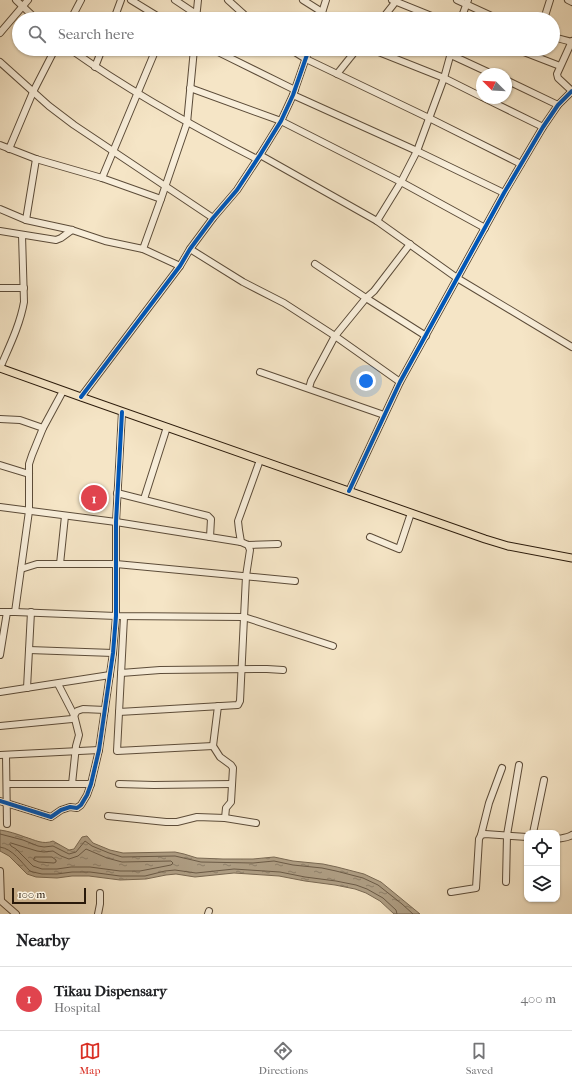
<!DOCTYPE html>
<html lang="en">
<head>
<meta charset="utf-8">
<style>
	body { margin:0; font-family:"IM FELL French Canon",serif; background:#f2f2f2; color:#202124 }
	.controls { position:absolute; right:12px; bottom:12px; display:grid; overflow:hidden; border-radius:8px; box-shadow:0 1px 3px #0004 }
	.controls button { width:36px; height:36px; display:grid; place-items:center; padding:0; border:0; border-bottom:1px solid #e0e0e0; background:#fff; color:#202124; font:20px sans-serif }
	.compass { position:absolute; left:476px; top:68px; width:36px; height:36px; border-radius:50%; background:#fff; box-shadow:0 1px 3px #0004; rotate:294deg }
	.scale { position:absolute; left:12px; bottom:10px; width:74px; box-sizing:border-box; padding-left:4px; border:2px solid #29190a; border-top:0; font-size:11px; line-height:14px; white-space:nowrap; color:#29190a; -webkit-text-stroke:3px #f8eeda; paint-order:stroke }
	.you { position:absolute; left:366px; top:381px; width:14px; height:14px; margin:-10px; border:3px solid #fff; border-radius:50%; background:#1a73e8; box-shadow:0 0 0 6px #1a73e833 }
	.badge { display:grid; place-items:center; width:26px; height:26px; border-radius:50%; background:#d93025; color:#fff; font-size:13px; font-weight:700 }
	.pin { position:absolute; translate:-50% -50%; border:2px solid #fff; box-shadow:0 1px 4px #0006 }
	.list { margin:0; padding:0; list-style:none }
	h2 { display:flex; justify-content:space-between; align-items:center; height:52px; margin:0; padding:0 16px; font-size:17px }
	h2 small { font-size:13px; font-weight:400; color:#757577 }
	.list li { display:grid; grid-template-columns:26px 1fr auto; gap:12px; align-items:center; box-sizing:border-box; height:64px; padding:0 16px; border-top:1px solid #e0e0e0 }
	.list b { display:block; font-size:15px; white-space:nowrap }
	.list p { margin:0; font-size:13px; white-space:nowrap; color:#757577 }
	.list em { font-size:13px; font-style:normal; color:#757577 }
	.icon { flex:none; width:22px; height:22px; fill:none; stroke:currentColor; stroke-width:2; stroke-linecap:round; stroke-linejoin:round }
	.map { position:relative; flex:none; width:572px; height:914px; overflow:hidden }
	.search { position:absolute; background:#fff; box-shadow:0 1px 3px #0004; left:12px; right:12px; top:12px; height:44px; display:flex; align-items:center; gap:10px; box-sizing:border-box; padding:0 14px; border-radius:22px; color:#757577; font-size:15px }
	.sheet { height:116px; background:#fff }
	nav { display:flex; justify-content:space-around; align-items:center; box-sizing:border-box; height:56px; border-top:1px solid #e0e0e0; background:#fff; font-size:11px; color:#757577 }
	nav a { display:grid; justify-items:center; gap:2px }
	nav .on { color:#d93025 }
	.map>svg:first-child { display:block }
	.water { fill:url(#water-ripples); stroke:#7a6a54 }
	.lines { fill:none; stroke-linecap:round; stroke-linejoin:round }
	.shore { stroke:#6c5c48; stroke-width:1 }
	.minor-casing { stroke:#5c4c39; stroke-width:8 }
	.major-casing { stroke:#29190a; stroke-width:9 }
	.minor { stroke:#f8eeda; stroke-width:6 }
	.major { stroke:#f5e5c6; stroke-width:7 }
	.cycleway-casing { stroke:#f8eeda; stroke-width:6 }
	.cycleway { stroke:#0057b8; stroke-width:4 }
</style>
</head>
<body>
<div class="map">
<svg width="572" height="914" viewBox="0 0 572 914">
	<defs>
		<pattern id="water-ripples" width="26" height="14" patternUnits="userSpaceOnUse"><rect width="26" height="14" fill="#b0a086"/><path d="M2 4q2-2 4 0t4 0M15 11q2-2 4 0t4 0" fill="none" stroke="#8f826c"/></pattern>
	</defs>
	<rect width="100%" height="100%" fill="#f5e5c6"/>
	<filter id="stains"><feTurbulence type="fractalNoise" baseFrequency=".005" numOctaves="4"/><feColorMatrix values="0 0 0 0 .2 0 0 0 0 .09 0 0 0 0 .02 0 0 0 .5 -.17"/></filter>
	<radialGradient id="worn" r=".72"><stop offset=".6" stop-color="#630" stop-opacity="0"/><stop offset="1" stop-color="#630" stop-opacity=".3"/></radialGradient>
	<path class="water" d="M 0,830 C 8,831 17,834 25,837 C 35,840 43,845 53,841 L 69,850 L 74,849 L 82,837 L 87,836 L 93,843 L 110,850 L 123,853 L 175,852 L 184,854 L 197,858 L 223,859 L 253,859 L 274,857 L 293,861 L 323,864 L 337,867 L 364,874 L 381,882 L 420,914 L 394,914 L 380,901 L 366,893 L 355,889 L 335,885 L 305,881 L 279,876 L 234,873 L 195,877 L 176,874 L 166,875 L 146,879 L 120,880 L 89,876 L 72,876 L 57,878 L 36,877 L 27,874 L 9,856 L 0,851 Z"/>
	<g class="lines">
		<g class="shore">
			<polyline points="0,834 23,840 38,846 44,847 53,846 69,854 76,852 85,841 92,846 109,853 122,857 175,856 201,862 253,863 274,861 293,865 322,868 336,871 363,878 378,885 402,904 413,914"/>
			<polygon points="11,843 37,851 44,852 53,851 61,856 69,859 78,856 86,849 107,858 122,862 171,861 173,863 171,865 140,871 120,871 90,867 71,867 57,869 42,869 33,866 16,849 11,846 10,844"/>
			<path d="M 0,847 C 13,849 21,862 30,871 L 33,872 L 42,874 L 57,874 L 72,872 L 90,872 L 120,876 L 145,876 L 165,871 L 175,870 L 196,873 L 234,869 L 280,872 L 305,877 L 336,881 L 356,885 L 367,889 L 383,898 L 396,910 L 397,914"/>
			<polygon points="35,857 52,857 56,860 56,862 54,863 39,862 34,860"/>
		</g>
		<g class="minor-casing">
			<g id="minor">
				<polyline points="16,0 36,19"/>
				<polyline points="131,0 162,19"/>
				<polyline points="175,0 196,14"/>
				<polyline points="228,0 249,19"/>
				<polyline points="303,0 322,12"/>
				<polyline points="392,0 439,19"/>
				<polyline points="457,0 498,19"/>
				<polyline points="568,0 572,2"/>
				<polyline points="71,19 81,0"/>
				<polyline points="114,19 121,0"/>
				<polyline points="196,19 198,0"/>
				<polyline points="320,19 326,0"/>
				<polyline points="382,19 397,0"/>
				<polyline points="461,19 468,0"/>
				<polyline points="544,19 550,0"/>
				<polyline points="0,33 28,0"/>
				<polyline points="553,37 572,42"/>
				<path d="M 70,49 C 129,91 192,126 257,159"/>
				<polyline points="212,49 295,90"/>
				<polyline points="290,49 306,59 429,118 521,164"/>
				<polyline points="371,49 444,78 482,97"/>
				<polyline points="516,49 560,66"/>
				<polyline points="451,55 492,74"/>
				<polyline points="0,62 49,106 74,125 213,218"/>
				<polyline points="95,67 102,49"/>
				<polyline points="337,74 357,49"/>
				<polyline points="506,80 558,105"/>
				<polyline points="190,88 281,121 401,182 485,228"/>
				<polyline points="572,91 558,78 557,74 572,41"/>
				<polyline points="293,95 417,151 504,193"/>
				<polyline points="484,98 543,127"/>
				<polyline points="0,145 36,159 102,178 161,199"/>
				<polyline points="9,149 33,92 55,49"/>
				<polyline points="260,155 377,221 457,278 572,347"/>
				<polyline points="102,178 156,49"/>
				<polyline points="0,209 26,220 72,230 105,241 143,249 180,266"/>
				<polyline points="26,220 36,159"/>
				<polyline points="377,221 401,182 417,151 444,78 452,49"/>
				<polyline points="0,231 56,240 61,238 72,230"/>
				<polyline points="143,249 161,199 187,123 194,49"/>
				<polyline points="190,249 243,282 284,303 335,336 400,382"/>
				<polyline points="315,264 366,298 426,336"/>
				<polyline points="0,288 24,288"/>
				<path d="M 0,368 C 9,347 20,325 24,302 L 22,235"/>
				<polyline points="260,372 384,415"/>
				<polyline points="309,388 311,381 335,336 366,298 374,291 410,244"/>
				<polyline points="81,397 180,266 190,249 213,218 237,190 260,155 281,121 293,95 309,49"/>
				<polyline points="0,419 20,420 43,428"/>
				<polyline points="0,465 29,474"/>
				<polyline points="349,491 400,382 504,193 543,127 558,105 572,91"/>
				<polyline points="117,493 208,516 211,519 210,537"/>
				<polyline points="144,499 167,427"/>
				<polyline points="0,507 116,522 241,542 248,545 278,544"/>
				<polyline points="370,537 399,549 411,513"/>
				<polyline points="241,542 239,530 238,521 260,460"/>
				<polyline points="60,564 65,516"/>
				<polyline points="21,569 37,564 116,564 295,581"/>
				<polyline points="0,612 15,612 116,616 244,617 333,646"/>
				<polyline points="15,612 29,511 29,464 32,455 43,428 63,391"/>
				<polyline points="124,617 117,751 213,746"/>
				<polyline points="29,650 113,653"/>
				<polyline points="0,655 7,612"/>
				<polyline points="121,673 160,670 267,669 283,670"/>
				<polyline points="58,684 74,715 79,735 76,746 72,784"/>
				<polyline points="27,688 31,612"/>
				<polyline points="0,692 110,675"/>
				<polyline points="218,706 213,746 220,757 231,765 233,768 231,802 226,808 225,818"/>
				<polyline points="119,712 238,705 240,701 246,576 250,550 248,545"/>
				<polyline points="0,726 72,719 77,711 83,709 105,710"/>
				<polyline points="0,755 99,750"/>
				<polyline points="6,755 7,824"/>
				<polyline points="7,784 91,784"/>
				<polyline points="119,784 154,785 232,784"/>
				<polyline points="0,801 51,817 61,810 70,807 77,808 81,805 87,795 91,784 99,750 113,653 116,616 116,522 122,412"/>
				<polyline points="108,816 166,822 177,822 197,817 225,818 256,823"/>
				<polyline points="533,833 544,780"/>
				<polyline points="481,835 489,803 502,768"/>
				<path d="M 557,839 C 562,838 568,838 572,835"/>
				<polyline points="0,871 1,901"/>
				<polyline points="506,882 507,835 519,765"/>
				<polyline points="451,892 476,888 479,839 481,835 485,834 527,837"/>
				<polyline points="0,900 16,914"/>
				<polyline points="98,914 100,904 100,893"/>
				<polyline points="208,914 209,911"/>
			</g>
		</g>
		<g class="major-casing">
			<polyline id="major" points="0,368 81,397 485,539 508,546 572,558"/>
		</g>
		<use href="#minor" class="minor"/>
		<use href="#major" class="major"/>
		<g class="cycleway-casing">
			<g id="cycleway">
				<polyline points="81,397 180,266 190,249 213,218 237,190 260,155 281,121 293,95 309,49"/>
				<polyline points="349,491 400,382 504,193 543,127 558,105 572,91"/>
				<polyline points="0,801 51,817 61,810 70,807 77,808 81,805 87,795 91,784 99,750 113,653 116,616 116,522 122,412"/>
			</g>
		</g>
		<use href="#cycleway" class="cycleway"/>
	</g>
	<rect width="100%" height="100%" filter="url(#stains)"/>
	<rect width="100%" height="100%" fill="url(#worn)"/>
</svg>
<div class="controls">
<button><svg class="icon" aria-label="locate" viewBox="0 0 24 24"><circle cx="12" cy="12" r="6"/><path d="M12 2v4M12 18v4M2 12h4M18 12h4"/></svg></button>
<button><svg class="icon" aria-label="layers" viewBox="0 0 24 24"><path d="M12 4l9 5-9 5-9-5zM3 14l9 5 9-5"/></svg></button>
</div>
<svg class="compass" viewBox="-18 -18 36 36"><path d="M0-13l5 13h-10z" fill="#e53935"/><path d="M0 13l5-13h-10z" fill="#757577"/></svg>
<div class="scale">100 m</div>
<div class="you"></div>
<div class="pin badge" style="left:94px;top:498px;background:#e0444e">1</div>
<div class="search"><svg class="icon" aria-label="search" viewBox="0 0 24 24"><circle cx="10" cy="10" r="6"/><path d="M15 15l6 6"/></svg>Search here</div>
</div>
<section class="sheet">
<h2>Nearby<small></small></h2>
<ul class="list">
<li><span class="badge" style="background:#e0444e">1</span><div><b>Tikau Dispensary</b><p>Hospital</p></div><em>400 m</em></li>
</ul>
</section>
<nav>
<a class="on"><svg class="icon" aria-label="map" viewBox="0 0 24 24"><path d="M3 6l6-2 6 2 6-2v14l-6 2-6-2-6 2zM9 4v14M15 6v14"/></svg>Map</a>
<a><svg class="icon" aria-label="directions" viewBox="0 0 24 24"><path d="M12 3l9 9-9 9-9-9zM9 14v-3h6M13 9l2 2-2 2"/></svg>Directions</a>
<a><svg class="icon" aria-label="saved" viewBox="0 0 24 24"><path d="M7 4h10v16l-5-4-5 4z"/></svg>Saved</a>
</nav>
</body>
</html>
